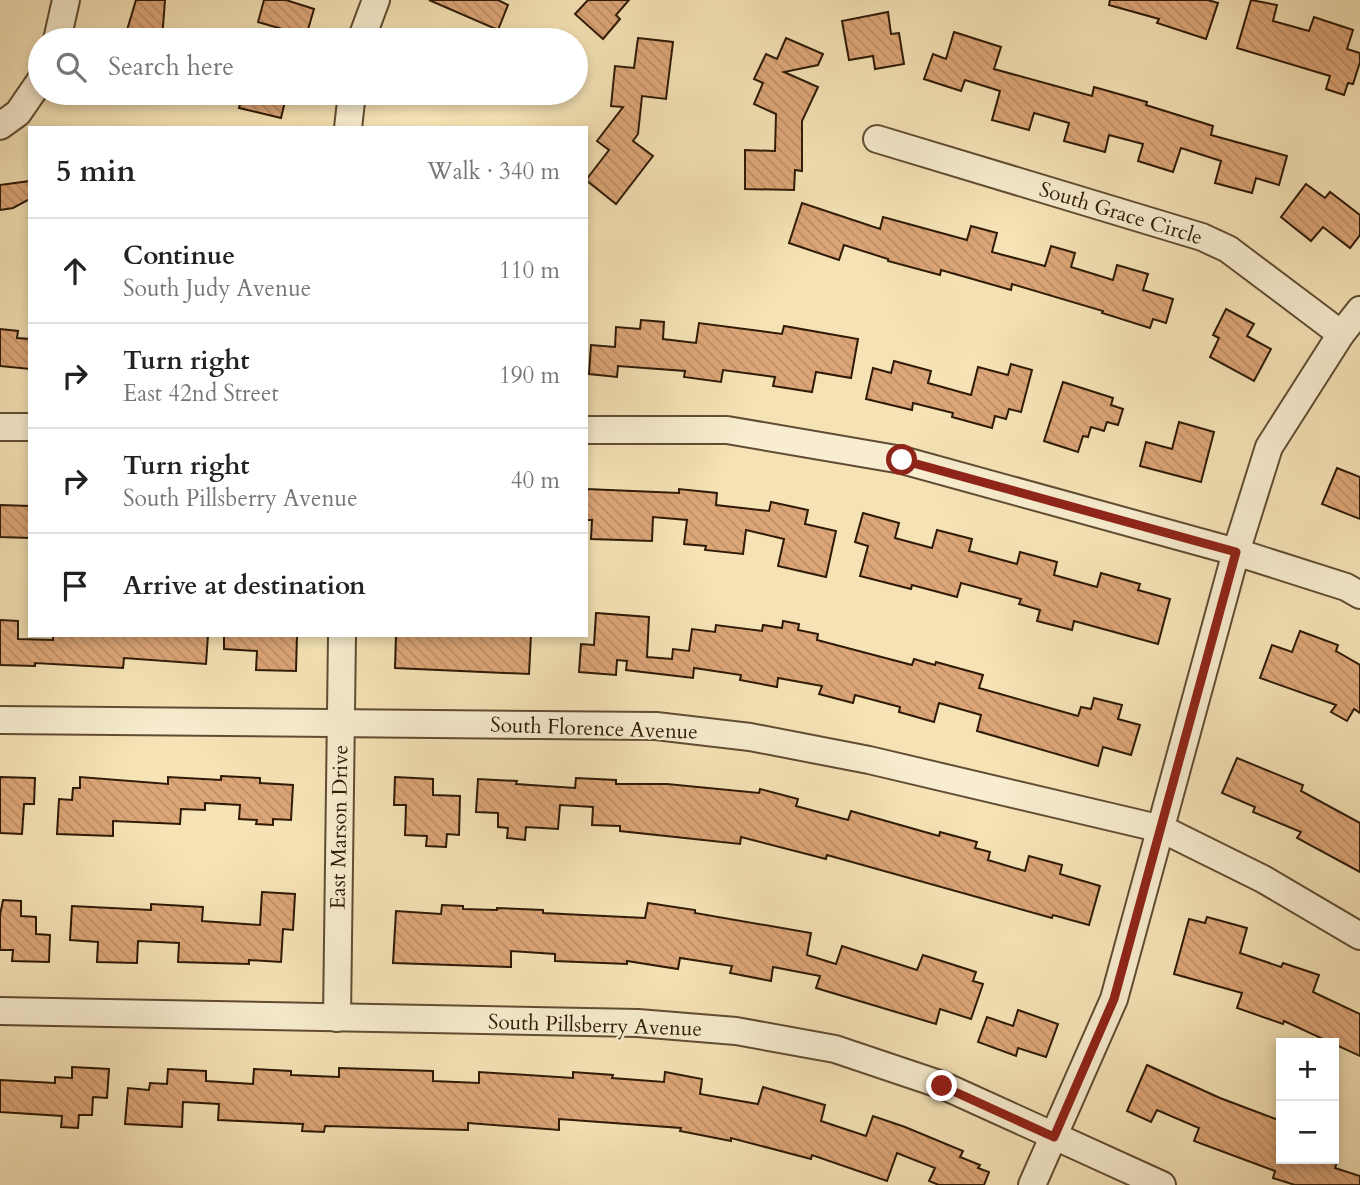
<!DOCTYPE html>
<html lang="en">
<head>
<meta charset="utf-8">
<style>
	body { margin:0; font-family:Cardo,serif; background:#f6f6f6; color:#222 }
	.controls { position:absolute; right:21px; bottom:21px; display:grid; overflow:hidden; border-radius:0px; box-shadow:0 4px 10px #0003 }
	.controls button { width:63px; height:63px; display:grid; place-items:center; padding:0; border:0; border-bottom:2px solid #e0e0e0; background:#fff; color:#222; font:35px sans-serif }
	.stop { position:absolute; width:21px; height:21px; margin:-16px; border:5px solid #8f2418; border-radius:50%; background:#fff }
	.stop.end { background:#8f2418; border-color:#fff; box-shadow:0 2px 7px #0008 }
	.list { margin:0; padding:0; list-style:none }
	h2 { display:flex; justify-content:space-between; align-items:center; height:91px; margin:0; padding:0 28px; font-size:30px }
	h2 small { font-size:23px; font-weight:400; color:#767676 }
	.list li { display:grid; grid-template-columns:46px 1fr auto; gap:21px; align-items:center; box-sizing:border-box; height:105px; padding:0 28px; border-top:2px solid #e0e0e0 }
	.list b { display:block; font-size:26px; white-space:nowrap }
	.list p { margin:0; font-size:23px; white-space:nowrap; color:#767676 }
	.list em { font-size:23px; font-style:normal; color:#767676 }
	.icon { flex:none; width:38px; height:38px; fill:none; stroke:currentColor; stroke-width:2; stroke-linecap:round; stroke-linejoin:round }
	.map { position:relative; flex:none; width:1360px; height:1185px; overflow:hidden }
	.search { position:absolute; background:#fff; box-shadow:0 4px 10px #0003; left:28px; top:28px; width:560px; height:77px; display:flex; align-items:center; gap:18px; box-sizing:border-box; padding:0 24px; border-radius:38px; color:#767676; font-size:26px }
	.panel { position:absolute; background:#fff; box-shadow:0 4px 10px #0003; left:28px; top:126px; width:560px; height:511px; border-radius:0px }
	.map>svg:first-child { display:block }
	.building { fill:url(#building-back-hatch); stroke:#2e1a06; stroke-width:2 }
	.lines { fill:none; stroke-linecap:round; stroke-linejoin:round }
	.minor-casing { stroke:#604c32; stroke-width:30 }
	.minor { stroke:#f8edd0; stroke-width:26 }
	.route { stroke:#8f2418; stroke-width:9 }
	.labels { text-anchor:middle; stroke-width:5; stroke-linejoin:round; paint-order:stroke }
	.street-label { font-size:21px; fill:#2e1a06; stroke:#f8edd0 }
</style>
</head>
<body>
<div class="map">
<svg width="1360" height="1185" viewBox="0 0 1360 1185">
	<defs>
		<pattern id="building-back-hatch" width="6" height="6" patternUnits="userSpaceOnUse" patternTransform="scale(1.75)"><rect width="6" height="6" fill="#dda678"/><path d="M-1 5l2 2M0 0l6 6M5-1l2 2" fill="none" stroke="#be8e66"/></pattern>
	</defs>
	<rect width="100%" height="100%" fill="#f5e3b6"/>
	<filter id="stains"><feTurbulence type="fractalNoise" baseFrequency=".00286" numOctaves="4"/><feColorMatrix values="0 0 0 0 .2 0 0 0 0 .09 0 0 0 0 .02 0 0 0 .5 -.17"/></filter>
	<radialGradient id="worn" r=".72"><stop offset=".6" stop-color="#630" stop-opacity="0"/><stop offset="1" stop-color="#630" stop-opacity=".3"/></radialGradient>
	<g class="building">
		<polygon points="136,0 165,0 162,40 124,40"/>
		<polygon points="264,0 286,0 314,9 305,40 279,40 282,29 258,22"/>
		<polygon points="429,0 498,0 508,5 498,30"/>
		<polygon points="588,0 629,0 616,15 620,19 603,39 575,14"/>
		<polygon points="1110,0 1208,0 1218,3 1206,39 1157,23 1159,19 1109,5"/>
		<polygon points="1251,0 1277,5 1273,21 1309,31 1314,17 1353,30 1347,49 1360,53 1360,62 1353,84 1348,83 1344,95 1326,89 1330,76 1237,48"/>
		<polygon points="888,12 891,34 899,33 904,64 875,69 873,56 849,60 842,21"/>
		<polygon points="954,32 1001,47 994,69 1092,96 1094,87 1147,102 1146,105 1213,126 1211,135 1287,156 1279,185 1256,178 1252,193 1215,183 1221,161 1181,148 1173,172 1138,161 1143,144 1109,135 1105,152 1064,141 1069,123 1034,113 1029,130 992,120 1000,91 965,80 961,91 924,79 933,54 946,59"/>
		<polygon points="638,38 673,42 666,99 642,96 638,134 633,141 653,156 616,204 586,180 609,150 597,141 623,107 611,106 615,66 634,68"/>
		<polygon points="786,38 823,54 818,65 784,72 818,87 802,121 802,171 795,170 794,190 745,189 745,150 775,151 776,114 754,104 763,83 754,79 766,54 777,59"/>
		<polygon points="243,93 287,93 281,118 239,108"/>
		<polygon points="30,181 30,199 13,208 0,210 0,185"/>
		<polygon points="1306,184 1325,198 1330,192 1360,215 1360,235 1350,248 1323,227 1311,241 1281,217"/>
		<polygon points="802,203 880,229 883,217 967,240 971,226 997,233 992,252 1045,266 1051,246 1075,253 1071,267 1113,280 1117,265 1148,274 1143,290 1173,299 1166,323 1153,319 1150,328 1102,313 1103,311 1012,284 1011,290 941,270 940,275 888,261 888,259 844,245 839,260 789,243"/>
		<polygon points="1226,309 1254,324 1247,336 1271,349 1254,381 1210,357 1219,338 1213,335"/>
		<polygon points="641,320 664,322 663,339 696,343 699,323 782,334 784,326 858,339 851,378 816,372 812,392 773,386 775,377 723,370 721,382 684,377 685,371 618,366 617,377 589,374 591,345 615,347 616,327 640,329"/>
		<polygon points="0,329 18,331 17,338 30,339 30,369 0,366"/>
		<polygon points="894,361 931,371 928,383 971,395 978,367 1008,375 1011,364 1032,370 1021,412 1009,409 1006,419 995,416 992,428 952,417 953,413 913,403 912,410 866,399 873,368 891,373"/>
		<polygon points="1063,382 1113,398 1111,405 1123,409 1118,425 1107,422 1104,431 1091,427 1088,437 1083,436 1078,452 1044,441"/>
		<polygon points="1179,422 1214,432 1201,482 1140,466 1146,442 1172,449"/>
		<polygon points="1337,468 1360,477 1360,519 1322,504"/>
		<polygon points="586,489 679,493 679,489 717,493 716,505 769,511 771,502 808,510 805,524 836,531 826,577 778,566 784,539 746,530 743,554 705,550 706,546 684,544 687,520 653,517 652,541 591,539 592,520 586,520"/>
		<polygon points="0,505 30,506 30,538 0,537"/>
		<polygon points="863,513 899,523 895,538 932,548 937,530 972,539 969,551 1017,564 1020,552 1057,562 1054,575 1097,587 1101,573 1140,584 1138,590 1170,599 1158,644 1074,621 1072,630 1037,621 1040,610 1019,604 1021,599 961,583 957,597 912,585 911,589 860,576 868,546 855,542"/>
		<polygon points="596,613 649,617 647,657 672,659 673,649 689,651 692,629 715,632 716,625 762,631 763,625 782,628 783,621 799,624 798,630 818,634 817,640 912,665 914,659 935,665 936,662 983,675 979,688 1078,716 1081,707 1091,709 1094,698 1122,705 1118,719 1140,725 1131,755 1103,747 1098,766 977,731 981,715 939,703 934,722 899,712 900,707 855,695 853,703 819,694 822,686 778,678 777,687 740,680 741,675 694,668 693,678 626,670 627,661 617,660 616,675 579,672 581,644 594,645"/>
		<polygon points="0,620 18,621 18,639 53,640 53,635 208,635 206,664 124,658 123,668 35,663 35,666 0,665"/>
		<polygon points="1300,631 1338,645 1336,651 1360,665 1360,713 1354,709 1347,721 1331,712 1336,705 1260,678 1272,645 1292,652"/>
		<polygon points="224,635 297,635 296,671 256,670 257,651 224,649"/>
		<polygon points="396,635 531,635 529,674 395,668"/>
		<polygon points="1237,758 1303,785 1301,791 1360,823 1360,872 1297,838 1301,832 1253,812 1255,807 1222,793"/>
		<polygon points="221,776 260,778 260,783 293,785 291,820 273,819 273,825 256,824 257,820 239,819 240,805 205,803 205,810 181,809 180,824 113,821 113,836 57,834 59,799 72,800 73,788 80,788 80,777 168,784 168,777 221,780"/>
		<polygon points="0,777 35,778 34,804 24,804 22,834 0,833"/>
		<polygon points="395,777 433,779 433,795 460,796 459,835 447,834 446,847 426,846 427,836 405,835 406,805 394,805"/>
		<polygon points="576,778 616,780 616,784 667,784 759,793 760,789 798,799 796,806 848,820 851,811 939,836 940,832 977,842 975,848 990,852 988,860 1025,871 1029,856 1062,865 1060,874 1100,886 1089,925 1053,915 1052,918 827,855 826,859 741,837 740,844 620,831 620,826 592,825 593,807 560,805 558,829 526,827 525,840 507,838 508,828 498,827 498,813 476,812 478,779 517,781 516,784 575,788"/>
		<polygon points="262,892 295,894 293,930 283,929 281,962 249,960 249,964 178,962 179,943 138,941 137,963 97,962 98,942 70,940 72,906 151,910 151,904 203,907 202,921 260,925"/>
		<polygon points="3,900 21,901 21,916 36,917 36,934 50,935 49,962 12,961 13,950 0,950 0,915"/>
		<polygon points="648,903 695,910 695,913 811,933 807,955 836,964 842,946 917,970 923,955 976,972 973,981 983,984 971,1019 940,1009 936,1024 816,988 820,976 773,967 771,981 730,973 732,966 680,958 678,969 627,961 627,964 555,961 555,954 511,951 511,967 393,963 396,911 441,914 442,905 463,906 463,909 497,910 497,908 543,910 543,913 645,918"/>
		<polygon points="1207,917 1247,928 1240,953 1281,967 1283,963 1319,975 1313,992 1360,1014 1360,1056 1284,1021 1283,1024 1237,1008 1242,993 1174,974 1189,919 1205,923"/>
		<polygon points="1018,1010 1058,1024 1046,1057 1018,1048 1016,1056 978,1042 987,1017 1013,1026"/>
		<polygon points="1147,1065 1220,1098 1281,1121 1281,1159 1338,1159 1335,1168 1360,1176 1360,1185 1295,1185 1273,1178 1275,1171 1194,1141 1199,1128 1157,1110 1151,1122 1127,1111"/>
		<polygon points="72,1067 109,1069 107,1098 93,1097 92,1115 79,1115 78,1128 61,1127 62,1116 0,1112 0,1080 55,1083 55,1077 72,1078"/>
		<polygon points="339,1068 433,1071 433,1081 479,1083 479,1072 573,1078 573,1072 613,1075 612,1078 664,1082 665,1072 702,1079 700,1094 758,1104 763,1087 825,1105 821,1121 866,1136 873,1116 905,1127 963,1151 960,1157 980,1165 978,1168 989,1172 984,1185 939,1185 929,1181 935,1168 897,1153 887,1181 812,1155 811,1159 731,1138 731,1141 680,1131 681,1128 559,1119 559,1130 468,1123 468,1130 325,1126 324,1132 302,1131 303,1124 218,1120 219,1104 183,1102 182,1127 125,1124 128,1088 149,1090 150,1083 167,1084 168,1069 206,1071 206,1081 253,1084 254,1069 291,1071 291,1075 339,1077"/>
	</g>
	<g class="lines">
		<g class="minor-casing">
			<g id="minor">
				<polyline points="57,40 66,0"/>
				<polyline points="361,40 376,0"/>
				<polyline points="0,126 18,113 40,81"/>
				<polyline points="348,128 352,93"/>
				<polyline points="877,139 1202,237 1228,249 1341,334"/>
				<polyline points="0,427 30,427"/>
				<polyline points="586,430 727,430 902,460 1236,552 1346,587 1360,595"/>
				<polyline points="0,720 656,726 750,737 869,760 1162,829 1263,879 1360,936"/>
				<polyline points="0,1011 638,1023 736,1031 835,1049 942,1085 1162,1185"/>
				<polyline points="337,1018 342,635"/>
				<polyline points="1032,1185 1114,999 1236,552 1269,447 1341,334 1360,310"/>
			</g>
		</g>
		<use href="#minor" class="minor"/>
	</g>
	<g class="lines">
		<polyline class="route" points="902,460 1236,552 1114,999 1054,1137 942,1086"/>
	</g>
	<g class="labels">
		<g class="street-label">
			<text transform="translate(1121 213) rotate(17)" y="7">South Grace Circle</text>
			<text transform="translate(594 728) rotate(2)" y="7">South Florence Avenue</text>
			<text transform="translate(339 827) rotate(-89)" y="7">East Marson Drive</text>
			<text transform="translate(595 1025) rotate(2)" y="7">South Pillsberry Avenue</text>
		</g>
	</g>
	<rect width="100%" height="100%" filter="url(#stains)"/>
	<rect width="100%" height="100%" fill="url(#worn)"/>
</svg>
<div class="controls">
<button>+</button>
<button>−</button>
</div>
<div class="stop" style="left:902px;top:460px"></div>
<div class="stop end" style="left:942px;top:1086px"></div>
<div class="search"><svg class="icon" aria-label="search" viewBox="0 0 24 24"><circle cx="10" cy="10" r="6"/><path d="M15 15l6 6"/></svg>Search here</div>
<section class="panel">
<h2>5 min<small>Walk · 340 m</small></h2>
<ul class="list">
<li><svg class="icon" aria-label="ahead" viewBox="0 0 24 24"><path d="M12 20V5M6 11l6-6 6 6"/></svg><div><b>Continue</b><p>South Judy Avenue</p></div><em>110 m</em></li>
<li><svg class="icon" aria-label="right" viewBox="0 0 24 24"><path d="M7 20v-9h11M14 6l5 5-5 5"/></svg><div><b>Turn right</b><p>East 42nd Street</p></div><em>190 m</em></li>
<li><svg class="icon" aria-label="right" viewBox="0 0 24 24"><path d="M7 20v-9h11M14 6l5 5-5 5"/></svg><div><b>Turn right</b><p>South Pillsberry Avenue</p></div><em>40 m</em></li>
<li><svg class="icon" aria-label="arrive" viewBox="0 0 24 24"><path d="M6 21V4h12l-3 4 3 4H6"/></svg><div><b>Arrive at destination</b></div></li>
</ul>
</section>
</div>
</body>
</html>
